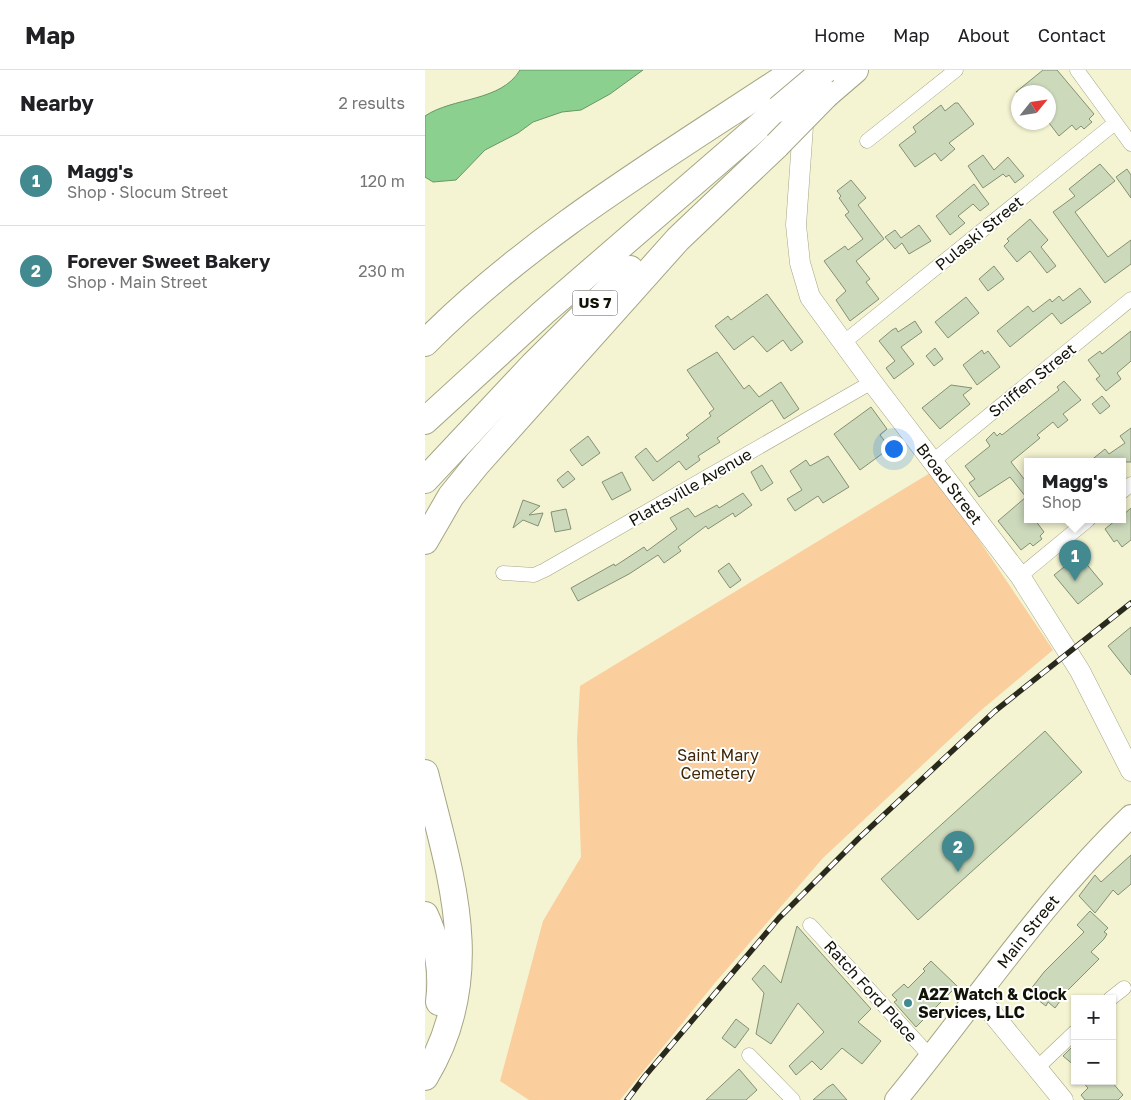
<!DOCTYPE html>
<html lang="en">
<head>
<meta charset="utf-8">
<style>
	body { margin:0; font-family:"Golos Text",sans-serif; background:#f2f2f2; color:#202124 }
	.controls { position:absolute; right:15px; bottom:15px; display:grid; overflow:hidden; border-radius:0px; box-shadow:0 1px 4px #0004 }
	.controls button { width:45px; height:45px; display:grid; place-items:center; padding:0; border:0; border-bottom:1px solid #e0e0e0; background:#fff; color:#202124; font:25px sans-serif }
	.compass { position:absolute; left:586px; top:15px; width:45px; height:45px; border-radius:50%; background:#fff; box-shadow:0 1px 4px #0004; rotate:60deg }
	.you { position:absolute; left:468px; top:378px; width:18px; height:18px; margin:-12px; border:4px solid #fff; border-radius:50%; background:#1a73e8; box-shadow:0 0 0 8px #1a73e833 }
	.badge { display:grid; place-items:center; width:32px; height:32px; border-radius:50%; background:#428990; color:#fff; font-size:16px; font-weight:700 }
	.pin { position:absolute; translate:-50% -41px; filter:drop-shadow(0 1px 2px #0008) }
	.pin::after { content:''; position:absolute; top:26px; width:18px; height:15px; background:inherit; clip-path:polygon(0 0,100% 0,50% 100%) }
	.popup { position:absolute; left:599px; top:388px; width:102px; height:65px; box-sizing:border-box; display:grid; place-content:center; border-radius:0px; background:#fff; filter:drop-shadow(0 1px 4px #0005); font-size:16px; white-space:nowrap; color:#757577 }
	.popup b { font-size:19px; color:#202124 }
	.popup::after { content:''; position:absolute; left:50%; top:100%; margin-left:-10px; border:10px solid transparent; border-top-color:#fff }
	.list { margin:0; padding:0; list-style:none }
	h2 { display:flex; justify-content:space-between; align-items:center; height:65px; margin:0; padding:0 20px; font-size:21px }
	h2 small { font-size:16px; font-weight:400; color:#757577 }
	.list li { display:grid; grid-template-columns:32px 1fr auto; gap:15px; align-items:center; box-sizing:border-box; height:90px; padding:0 20px; border-top:1px solid #e0e0e0 }
	.list b { display:block; font-size:19px; white-space:nowrap }
	.list p { margin:0; font-size:16px; white-space:nowrap; color:#757577 }
	.list em { font-size:16px; font-style:normal; color:#757577 }
	.map { position:relative; flex:none; width:706px; height:1030px; overflow:hidden }
	header { display:flex; align-items:center; gap:30px; box-sizing:border-box; height:70px; padding:0 25px; background:#fff; border-bottom:1px solid #e0e0e0 }
	header strong { font-size:24px }
	nav { display:flex; gap:28px; margin-inline-start:auto; font-size:18px }
	main { display:flex }
	aside { flex:1; background:#fff }
	.map>svg:first-child { display:block }
	.green { fill:#fbce9d }
	.water { fill:#8cd090; stroke:#679767 }
	.building { fill:#ccd9bb; stroke:#849074 }
	.lines { fill:none; stroke-linecap:round; stroke-linejoin:round }
	.street-casing { stroke:#a5a585; stroke-width:15 }
	.secondary-casing { stroke:#a5a585; stroke-width:21 }
	.primary-casing { stroke:#a5a585; stroke-width:24 }
	.highway-casing { stroke:#a5a585; stroke-width:28 }
	.street { stroke:#fff; stroke-width:14 }
	.secondary { stroke:#fff; stroke-width:20 }
	.primary { stroke:#fff; stroke-width:22 }
	.highway { stroke:#fff; stroke-width:26 }
	.rail-casing { stroke:#2a2a1c; stroke-width:5.5 }
	.rail { stroke:#fff; stroke-width:4; stroke-dasharray:11; stroke-linecap:butt }
	.highway-bridge-casing { stroke:#a5a585; stroke-width:28; stroke-linecap:butt }
	.highway-bridge { stroke:#fff; stroke-width:26 }
	.poi-dot { fill:#428990; stroke:#fff; stroke-width:2 }
	.labels { text-anchor:middle; stroke-width:4; stroke-linejoin:round; paint-order:stroke }
	.shield { fill:#fff; stroke:#595951; stroke-width:1 }
	.shield-label { font-size:15px; font-weight:bold; fill:#121206 }
	.street-label { font-size:16px; fill:#121206; stroke:#fff }
	.park-label { font-size:16px; fill:#402707; stroke:#fff }
	.poi-label { font-size:16px; font-weight:bold; fill:#121206; stroke:#fff; text-anchor:start }
</style>
</head>
<body>
<header>
<strong>Map</strong>
<nav><a>Home</a><a>Map</a><a>About</a><a>Contact</a></nav>
</header>
<main>
<aside>
<h2>Nearby<small>2 results</small></h2>
<ul class="list">
<li><span class="badge">1</span><div><b>Magg's</b><p>Shop · Slocum Street</p></div><em>120 m</em></li>
<li><span class="badge">2</span><div><b>Forever Sweet Bakery</b><p>Shop · Main Street</p></div><em>230 m</em></li>
</ul>
</aside>
<div class="map">
<svg width="706" height="1030" viewBox="0 0 706 1030">
	<rect width="100%" height="100%" fill="#f4f4d2"/>
	<polygon class="green" points="505,403 525,427 628,580 554,642 398,788 289,914 195,1030 104,1030 75,1011 118,851 156,787 152,669 155,616"/>
	<path class="water" d="M 95,0 L 218,0 L 185,24 L 156,40 L 137,42 L 108,52 L 93,63 L 60,80 L 31,110 L 8,112 L 0,107 L 0,46 C 28,27 76,32 95,0 Z"/>
	<g class="building">
		<polygon points="618,0 632,0 669,44 664,49 667,52 659,59 656,56 651,60 647,55 634,66 624,53 624,22 591,22"/>
		<polygon points="530,33 533,33 549,54 524,73 530,79 516,91 510,83 490,97 474,75 491,62 488,57 516,35 520,41"/>
		<polygon points="558,85 569,100 583,87 599,106 590,113 584,105 581,107 578,104 558,118 543,96"/>
		<polygon points="675,94 690,111 650,142 683,187 706,170 706,194 680,213 628,142 650,126 644,119"/>
		<polygon points="702,99 706,105 706,128 691,107"/>
		<polygon points="426,110 441,128 433,135 459,169 431,191 445,209 441,212 454,229 425,251 411,230 421,221 399,191 420,176 423,180 438,169 420,145 424,142 414,128 416,126 412,121"/>
		<polygon points="549,114 564,134 555,141 548,134 533,146 540,153 525,165 511,146"/>
		<polygon points="605,149 623,170 616,177 631,196 622,203 605,181 592,192 579,176 584,171 582,169"/>
		<polygon points="494,155 506,171 484,184 477,173 470,179 460,167 470,160 476,168"/>
		<polygon points="569,196 579,209 563,221 554,209"/>
		<polygon points="655,218 666,232 636,254 627,243 585,277 572,261 603,236 608,242 625,229 627,232 634,226 638,231"/>
		<polygon points="342,224 378,272 366,281 358,270 342,282 328,266 309,280 290,256 303,246 306,250"/>
		<polygon points="541,227 554,243 523,268 510,252"/>
		<polygon points="490,251 497,262 476,277 489,294 469,309 461,298 470,291 454,271 467,260 471,258 473,262"/>
		<polygon points="706,261 706,291 692,303 696,309 681,321 671,309 675,306 663,290 675,281 677,284"/>
		<polygon points="510,278 518,289 509,296 501,286"/>
		<polygon points="557,280 559,284 563,281 575,297 552,315 538,295"/>
		<polygon points="292,282 319,319 324,315 334,327 356,312 374,339 359,349 347,330 292,368 295,372 273,386 275,390 261,400 254,391 228,411 210,387 221,378 232,392 264,368 261,365 286,346 284,343 289,339 262,300"/>
		<polygon points="639,311 656,330 638,344 643,350 633,358 628,352 612,365 615,368 586,392 599,409 602,406 602,450 610,450 619,462 615,466 617,469 608,476 605,473 596,480 573,451 601,427 585,407 554,427 544,413 550,409 540,396 565,376 561,370 569,362 572,366 575,363 577,365 634,320 632,317"/>
		<polygon points="526,315 547,318 538,325 545,334 515,359 497,338"/>
		<polygon points="677,326 685,336 675,344 667,334"/>
		<polygon points="446,337 462,359 455,365 465,378 435,400 409,364"/>
		<polygon points="706,358 706,392 664,392 680,379 684,384 700,373 695,366"/>
		<polygon points="163,366 175,383 157,396 145,380"/>
		<polygon points="403,386 424,417 398,433 393,426 370,441 362,429 377,420 365,401 381,390 385,396"/>
		<polygon points="337,395 348,413 336,421 326,402"/>
		<polygon points="143,401 150,409 138,418 132,410"/>
		<polygon points="197,402 206,420 187,430 177,412"/>
		<polygon points="318,423 327,435 310,447 308,443 283,459 281,456 253,477 256,481 239,493 233,485 204,504 153,531 146,518 189,494 190,496 219,477 222,481 252,459 245,448 263,438 270,447 292,435 294,438"/>
		<polygon points="98,430 115,436 104,445 118,443 113,456 98,450 88,458"/>
		<polygon points="706,438 706,470 697,477 692,470 689,472 680,459 691,450 698,450 698,445"/>
		<polygon points="141,439 146,459 130,462 126,442"/>
		<polygon points="654,485 678,514 653,534 629,505"/>
		<polygon points="304,493 316,510 305,518 293,501"/>
		<polygon points="706,557 706,605 683,576"/>
		<polygon points="620,661 657,702 493,850 456,809"/>
		<polygon points="706,785 706,814 693,825 688,820 670,843 654,826 670,805 676,812"/>
		<polygon points="665,841 683,858 679,862 682,864 679,869 666,882 674,889 637,926 638,927 630,938 623,932 621,936 613,930 612,932 602,924 619,902 659,862 652,855"/>
		<polygon points="372,856 446,939 433,952 456,971 437,994 417,978 396,1000 387,991 371,1005 364,996 399,962 373,933 346,974 331,964 339,923 327,909 339,895 356,913"/>
		<polygon points="506,891 532,916 491,957 469,932 472,930 467,925 479,914 483,918 500,901 498,899"/>
		<polygon points="311,949 324,959 310,978 297,968"/>
		<polygon points="650,974 650,996 638,986"/>
		<polygon points="314,999 332,1020 321,1030 281,1030"/>
		<polygon points="657,1011 686,1011 698,1025 693,1030 660,1030 656,1025 663,1018"/>
		<polygon points="408,1014 422,1030 388,1030 403,1017"/>
	</g>
	<g class="lines">
		<g class="street-casing">
			<g id="street">
				<polyline points="652,0 706,74"/>
				<polyline points="442,71 531,0"/>
				<polyline points="418,273 690,53"/>
				<polyline points="508,391 706,229"/>
				<polyline points="698,421 706,414"/>
				<polyline points="78,503 109,505 120,500 447,312"/>
				<polyline points="595,506 663,450"/>
				<polyline points="385,855 506,987"/>
				<polyline points="685,929 699,918"/>
				<polyline points="324,985 368,1030"/>
				<polyline points="612,998 650,962"/>
			</g>
		</g>
		<g class="secondary-casing">
			<g id="secondary">
				<path id="s1" d="M 379,42 L 371,155 L 375,193 L 385,227 L 447,312 L 595,506 L 655,601 L 706,701"/>
				<polyline points="553,926 638,1030"/>
			</g>
		</g>
		<g class="primary-casing">
			<g id="primary">
				<path id="s2" d="M 471,1030 C 549,935 617,831 706,746"/>
			</g>
		</g>
		<g class="highway-casing">
			<g id="highway">
				<polyline points="402,24 430,0"/>
				<path d="M 0,273 C 107,165 245,84 371,0"/>
				<polyline points="0,351 119,242 354,39"/>
				<polyline points="0,410 108,295 205,199"/>
				<polyline points="0,471 26,426 52,394 253,169 352,75"/>
				<path d="M 0,703 C 26,807 61,906 0,1007"/>
				<path d="M 0,845 C 13,873 18,901 14,932"/>
			</g>
		</g>
		<use href="#street" class="street"/>
		<use href="#secondary" class="secondary"/>
		<use href="#primary" class="primary"/>
		<use href="#highway" class="highway"/>
		<g class="rail-casing">
			<polyline id="rail" points="202,1030 220,1006 354,848 433,769 570,641 706,533"/>
		</g>
		<use href="#rail" class="rail"/>
		<g class="highway-bridge-casing">
			<g id="highway-bridge">
				<polyline points="354,39 400,0"/>
				<polyline points="352,75 402,24"/>
			</g>
		</g>
		<use href="#highway-bridge" class="highway-bridge"/>
	</g>
	<circle class="poi-dot" cx="483" cy="933" r="5"/>
	<g class="labels">
		<rect class="shield" x="147.5" y="220.5" width="45" height="25" rx="4"/>
		<g class="shield-label">
			<text x="170" y="238">US 7</text>
		</g>
		<g class="street-label">
			<text transform="translate(554 163) rotate(-39)" y="6">Pulaski Street</text>
			<text transform="translate(607 310) rotate(-39)" y="6">Sniffen Street</text>
			<text dy="6" stroke="none"><textPath href="#s1" startOffset="420">Broad Street</textPath></text>
			<text transform="translate(265 417) rotate(-30)" y="6">Plattsville Avenue</text>
			<text dy="6" stroke="none"><textPath href="#s2" startOffset="214">Main Street</textPath></text>
			<text transform="translate(446 921) rotate(48)" y="6">Ratch Ford Place</text>
		</g>
		<g class="park-label">
			<text x="293" y="691">Saint Mary<tspan x="293" dy="18">Cemetery</tspan></text>
		</g>
		<g class="poi-label">
			<text x="493" y="930">A2Z Watch &amp; Clock<tspan x="493" dy="18">Services, LLC</tspan></text>
		</g>
	</g>
</svg>
<div class="controls">
<button>+</button>
<button>−</button>
</div>
<svg class="compass" viewBox="-18 -18 36 36"><path d="M0-13l5 13h-10z" fill="#e53935"/><path d="M0 13l5-13h-10z" fill="#757577"/></svg>
<div class="you"></div>
<div class="pin badge" style="left:650px;top:511px">1</div>
<div class="popup"><b>Magg's</b>Shop</div>
<div class="pin badge" style="left:533px;top:802px">2</div>
</div>
</main>
</body>
</html>
